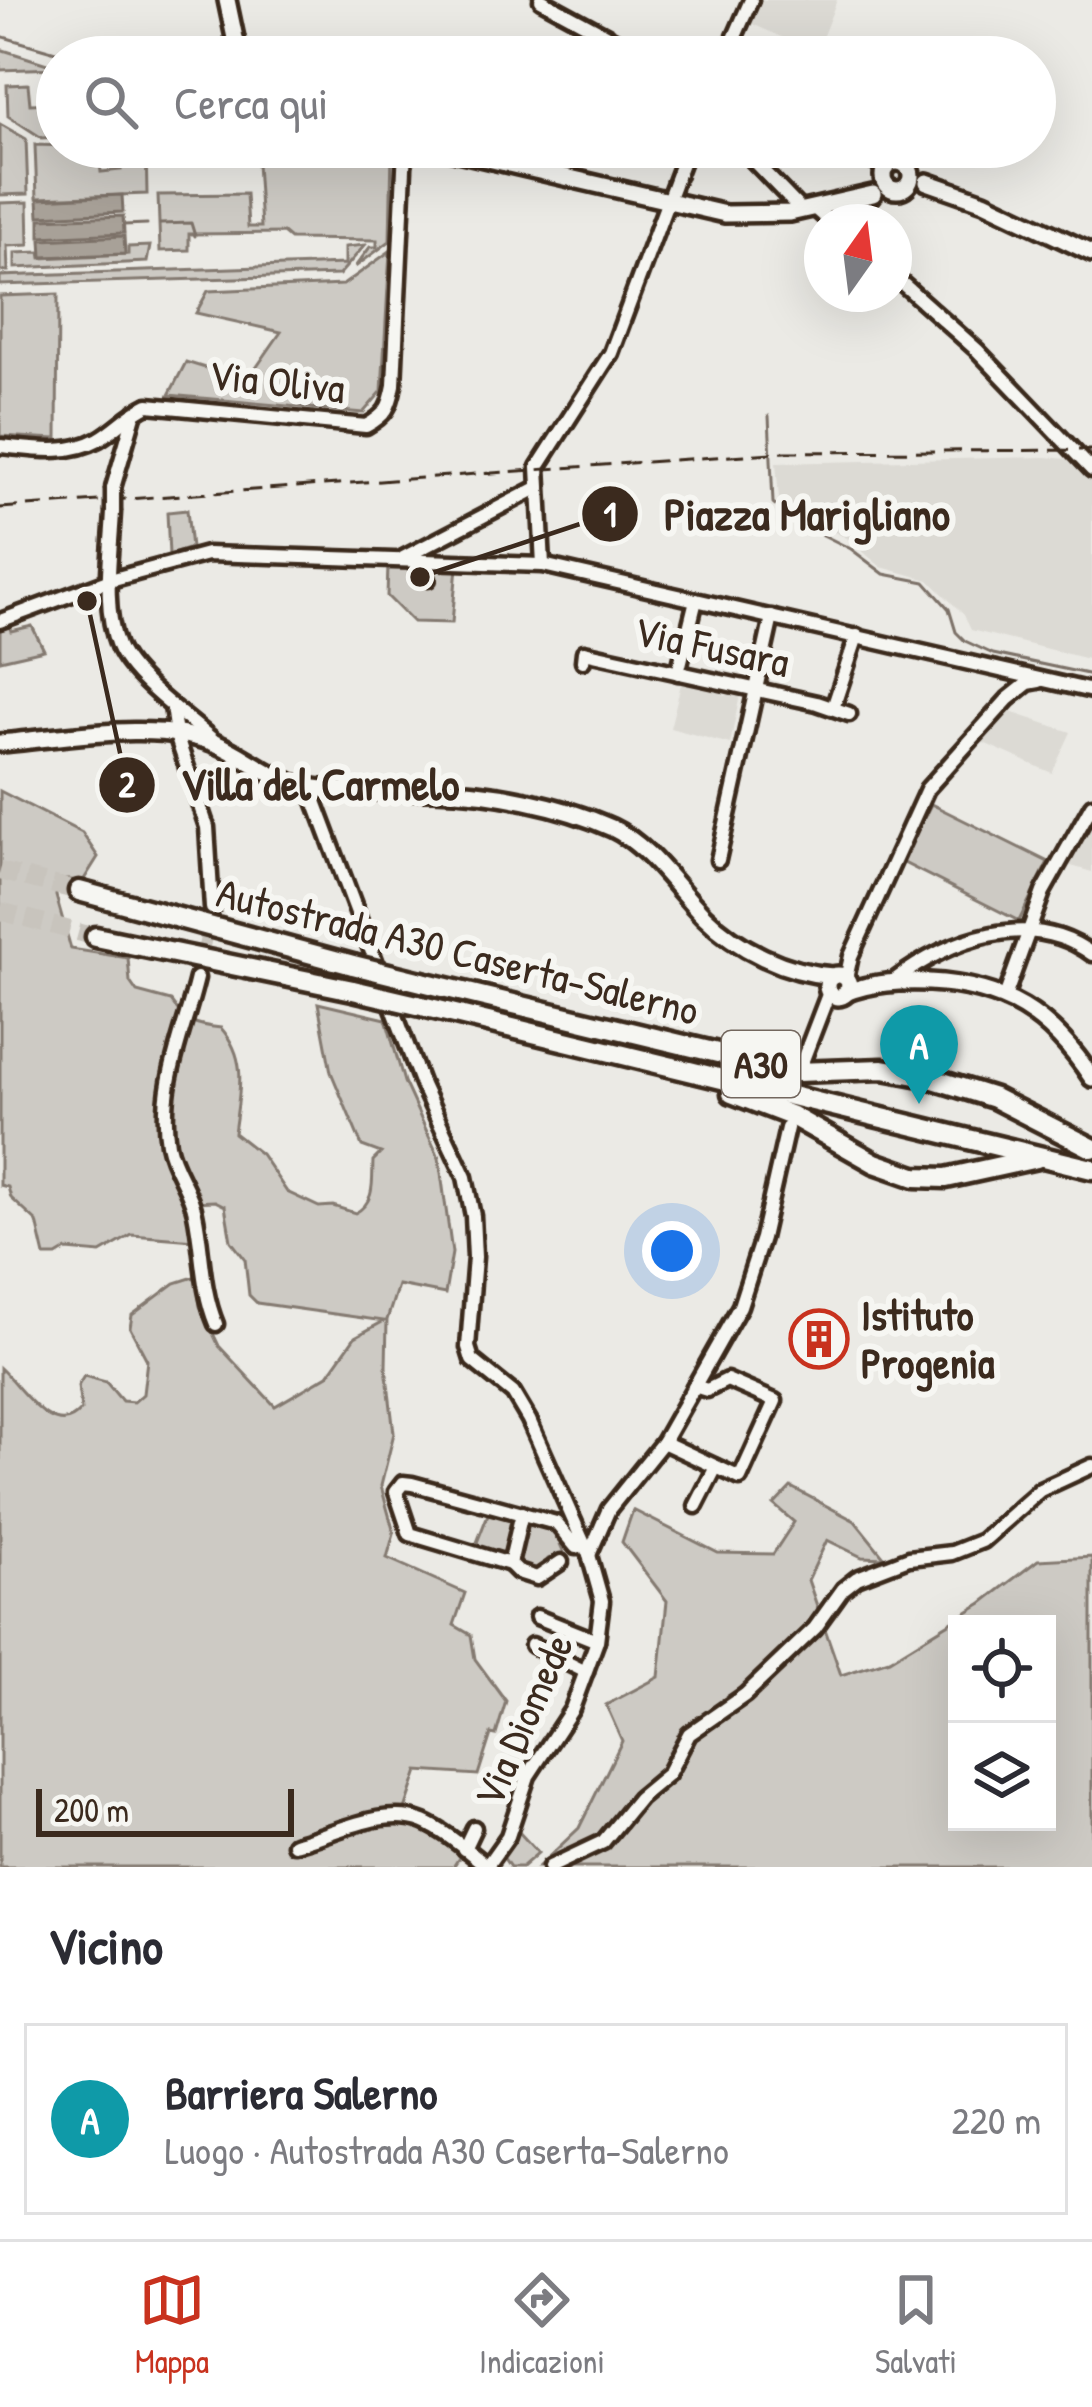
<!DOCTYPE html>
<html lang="it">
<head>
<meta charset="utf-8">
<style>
	body { margin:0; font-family:"Patrick Hand",sans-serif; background:#f2f2f3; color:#2b2b33 }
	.controls { position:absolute; right:36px; bottom:36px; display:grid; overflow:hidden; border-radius:0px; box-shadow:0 12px 48px #0002 }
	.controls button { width:108px; height:108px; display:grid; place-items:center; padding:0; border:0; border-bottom:3px solid #e1e1e2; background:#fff; color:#2b2b33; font:60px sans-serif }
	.compass { position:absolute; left:804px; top:204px; width:108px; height:108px; border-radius:50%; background:#fff; box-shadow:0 12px 48px #0002; rotate:14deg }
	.scale { position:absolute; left:36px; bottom:30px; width:258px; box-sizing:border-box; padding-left:12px; border:6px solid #3b2a1e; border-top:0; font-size:33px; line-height:42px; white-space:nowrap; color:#3b2a1e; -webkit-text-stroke:9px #f6f6f2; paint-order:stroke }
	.you { position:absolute; left:672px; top:1251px; width:42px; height:42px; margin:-30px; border:9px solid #fff; border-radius:50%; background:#1a73e8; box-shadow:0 0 0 18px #1a73e833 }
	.badge { display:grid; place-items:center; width:78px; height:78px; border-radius:50%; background:#c8321e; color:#fff; font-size:39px; font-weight:700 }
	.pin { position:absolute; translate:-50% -99px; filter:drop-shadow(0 3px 6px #0008) }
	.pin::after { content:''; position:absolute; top:63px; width:42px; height:36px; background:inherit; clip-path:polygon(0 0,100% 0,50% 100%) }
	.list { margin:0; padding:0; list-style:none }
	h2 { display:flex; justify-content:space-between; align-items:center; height:156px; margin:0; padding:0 48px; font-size:51px }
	h2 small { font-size:39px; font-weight:400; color:#7c7c81 }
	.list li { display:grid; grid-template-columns:78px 1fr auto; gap:36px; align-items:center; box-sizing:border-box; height:192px; margin:0 24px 24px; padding:0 24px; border:3px solid #e1e1e2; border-radius:0px }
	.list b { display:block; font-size:45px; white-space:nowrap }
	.list p { margin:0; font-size:39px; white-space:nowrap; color:#7c7c81 }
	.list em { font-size:39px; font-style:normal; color:#7c7c81 }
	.icon { flex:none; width:66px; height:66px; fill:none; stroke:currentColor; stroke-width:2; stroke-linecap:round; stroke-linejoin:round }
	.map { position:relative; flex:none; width:1092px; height:1867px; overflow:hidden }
	.search { position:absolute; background:#fff; box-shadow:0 12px 48px #0002; left:36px; right:36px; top:36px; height:132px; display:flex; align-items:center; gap:30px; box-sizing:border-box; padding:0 42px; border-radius:66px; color:#7c7c81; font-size:45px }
	.sheet { height:372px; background:#fff }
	nav { display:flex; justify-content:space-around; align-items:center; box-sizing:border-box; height:168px; border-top:3px solid #e1e1e2; background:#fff; font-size:33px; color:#7c7c81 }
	nav a { display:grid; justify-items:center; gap:6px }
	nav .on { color:#c8321e }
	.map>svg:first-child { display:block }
	.built { fill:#dcdad4 }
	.green { fill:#cdcac4; stroke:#847a71; stroke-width:3; fill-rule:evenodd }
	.water { fill:#a8a198; stroke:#7c7167; stroke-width:3 }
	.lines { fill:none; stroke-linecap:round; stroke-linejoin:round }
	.stream { stroke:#7c7167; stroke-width:3 }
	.minor-tunnel { stroke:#c8c4bd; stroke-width:12; stroke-dasharray:12 6; stroke-linecap:butt }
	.highway-tunnel { stroke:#c8c4bd; stroke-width:18; stroke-dasharray:18 9; stroke-linecap:butt }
	.minor-casing { stroke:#3b2a1e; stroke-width:21 }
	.major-casing { stroke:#3b2a1e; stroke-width:24 }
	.highway-casing { stroke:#3b2a1e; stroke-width:27 }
	.minor { stroke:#f6f6f2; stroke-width:12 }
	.major { stroke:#f6f6f2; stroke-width:15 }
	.highway { stroke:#f6f6f2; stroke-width:18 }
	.rail { stroke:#3b2a1e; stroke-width:3; stroke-dasharray:18 9; stroke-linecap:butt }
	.minor-bridge-casing { stroke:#3b2a1e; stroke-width:21; stroke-linecap:butt }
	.highway-bridge-casing { stroke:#3b2a1e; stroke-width:27; stroke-linecap:butt }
	.minor-bridge { stroke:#f6f6f2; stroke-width:12 }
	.highway-bridge { stroke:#f6f6f2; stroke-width:18 }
	.labels { text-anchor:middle; stroke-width:12; stroke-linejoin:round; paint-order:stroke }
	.shield { fill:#f6f6f2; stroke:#73675e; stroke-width:3 }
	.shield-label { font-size:39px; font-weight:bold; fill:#3b2a1e }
	.street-label { font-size:42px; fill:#3b2a1e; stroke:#f6f6f2 }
	.poi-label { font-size:42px; font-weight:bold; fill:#3b2a1e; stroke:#f6f6f2; text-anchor:start }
	.leader { fill:none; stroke:#3b2a1e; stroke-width:4.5 }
	.callout-dot { fill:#3b2a1e; stroke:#f6f6f2; stroke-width:4.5 }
	.mark-label { font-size:36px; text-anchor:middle; font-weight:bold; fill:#fff }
	.callout-label { font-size:45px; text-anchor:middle; font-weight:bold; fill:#3b2a1e; stroke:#f6f6f2; stroke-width:12; stroke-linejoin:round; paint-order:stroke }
</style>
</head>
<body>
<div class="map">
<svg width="1092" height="1867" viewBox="0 0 1092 1867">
	<rect width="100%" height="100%" fill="#ebeae5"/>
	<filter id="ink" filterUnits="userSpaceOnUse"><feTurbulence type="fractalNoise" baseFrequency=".00833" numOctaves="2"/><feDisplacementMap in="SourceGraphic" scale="24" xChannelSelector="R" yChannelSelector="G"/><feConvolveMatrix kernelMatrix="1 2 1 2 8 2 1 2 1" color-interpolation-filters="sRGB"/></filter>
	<g filter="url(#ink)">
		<g class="built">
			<polygon points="755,0 837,0 816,53 746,21"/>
			<polygon points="1046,457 1067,459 1092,475 1092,660 971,630 964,615 929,580 881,567 847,538 790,511 779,499 776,463"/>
			<polygon points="683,676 716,684 724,696 741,690 730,744 670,728"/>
			<polygon points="1004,710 1071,732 1052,773 977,740"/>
			<polygon points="1092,812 1092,872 1061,863"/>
		</g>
		<g class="green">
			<polygon points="0,49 57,67 57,68 0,70"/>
			<polygon points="28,84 30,104 57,103 57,137 42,138 8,116 7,85"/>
			<polygon points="0,124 26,139 28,194 0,195"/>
			<polygon points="35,145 98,147 101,172 121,170 119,152 106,152 105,147 146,147 147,194 37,198"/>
			<polygon points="256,147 385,147 392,151 390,241 355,267 370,247 377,247 377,240 290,239 283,233 189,234 189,250 160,251 158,195 246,194 248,227 261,227"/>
			<polygon points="28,202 29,245 7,246 8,271 0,271 0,203"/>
			<polygon points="365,245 339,275 0,285 0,276 345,264 345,247"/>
			<polygon points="150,246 147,262 15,268 15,253 40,252 41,258 128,254 128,247"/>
			<polygon points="390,251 382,391 363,413 169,395 186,362 247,381 281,332 196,313 208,291 343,285"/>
			<polygon points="58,294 57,439 0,436 0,296"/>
			<polygon points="187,510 191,548 169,555 167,512"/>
			<polygon points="388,565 457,567 452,623 413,622 387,596"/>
			<polygon points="8,622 11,631 32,626 44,650 0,660 0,625"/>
			<path d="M 0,791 L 82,833 L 98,857 L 83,881 L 58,879 L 56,896 L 71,949 L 128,958 L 130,982 L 137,992 L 171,1001 C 186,1023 195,1025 221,1028 C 249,1060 239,1093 234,1133 L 261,1154 L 287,1192 L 319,1207 L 333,1206 L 355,1213 C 376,1202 372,1181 373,1161 L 381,1153 L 362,1146 L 331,1072 L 318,1003 L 386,1019 L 404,1082 L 439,1158 L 452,1253 L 445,1294 L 398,1285 L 387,1320 L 386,1367 L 394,1433 L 381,1486 L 394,1533 L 387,1558 L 465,1593 L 454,1625 L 471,1635 L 475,1659 L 506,1701 L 496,1735 L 491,1734 L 478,1775 L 418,1771 L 401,1821 L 422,1827 L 462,1853 L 453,1867 L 0,1867 L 0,1368 C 23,1389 54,1443 81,1410 L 78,1386 L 84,1376 L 106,1382 L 122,1401 L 134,1402 L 143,1394 L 147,1360 L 130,1328 L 132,1315 L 175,1283 L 197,1276 L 200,1306 L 219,1346 L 275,1406 L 328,1375 L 355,1337 L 384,1321 L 257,1303 L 249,1295 L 245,1259 L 231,1241 L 225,1206 L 215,1201 L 193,1202 L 195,1240 L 132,1235 L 101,1253 L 67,1250 L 57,1256 L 45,1256 L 37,1222 L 11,1198 L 8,1187 L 0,1185 Z"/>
			<polygon points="931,804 1048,862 1019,921 902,862"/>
			<path d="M 791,1487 L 855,1521 L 885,1558 L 862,1557 L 827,1540 L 808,1580 L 841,1675 L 889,1660 L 982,1603 L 1038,1560 L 1092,1557 L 1092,1867 L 538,1867 L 579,1828 L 622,1741 L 606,1705 L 659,1677 L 667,1601 L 622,1542 L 633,1510 L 718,1553 L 773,1554 L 794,1522 L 774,1505 ZM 957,1624 L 1047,1624 L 1047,1822 L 957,1822 Z"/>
			<polygon points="490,1509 553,1528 564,1553 548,1559 539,1574 516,1565 516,1557 476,1545"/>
			<polygon points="517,1830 538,1853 522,1867 510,1867 501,1854"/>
		</g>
		<g class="water">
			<polygon points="122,195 123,212 39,216 38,199"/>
			<polygon points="123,216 124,233 40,237 40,219"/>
			<polygon points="124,236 125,254 42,257 41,240"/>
		</g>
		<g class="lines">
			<g class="stream">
				<polyline points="0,36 73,57"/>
				<polyline points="160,224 191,223 195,236"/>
				<polyline points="124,225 147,224"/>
				<polyline points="769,416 773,503 795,521 851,549 884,574 925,582 949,609 956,632 965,641 993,654 1092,675"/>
			</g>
			<polyline class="minor-tunnel" points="200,966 212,908"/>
			<g class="highway-tunnel">
				<polyline points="0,871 79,891"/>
				<polyline points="0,911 96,937"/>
			</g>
			<g class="minor-casing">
				<g id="minor">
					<polyline points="541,0 646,57"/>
					<polyline points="730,48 775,52 787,57"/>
					<polyline points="726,57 751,0"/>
					<polyline points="740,147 801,210"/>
					<polyline points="839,147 886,167"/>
					<polyline points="898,162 904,147"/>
					<polyline points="813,207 830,222"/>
					<polyline points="894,276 977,350 1092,470"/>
					<path d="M 0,446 C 34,449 68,456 99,439 C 116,429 129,414 148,405 L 366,426 C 386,415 390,407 394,385 L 405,147"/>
					<polyline points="113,488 135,412"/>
					<path d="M 113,512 C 111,554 102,606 118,646 C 131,678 187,717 213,740"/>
					<polyline points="403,558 537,488"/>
					<polyline points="412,559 428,579"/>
					<polyline points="543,565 538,467 611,353 688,147"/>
					<polyline points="0,621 110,580 207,554 543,565 1092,691"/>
					<polyline points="583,661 584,652 817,703 849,714"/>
					<polyline points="678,673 696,600"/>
					<polyline points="172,706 176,735 207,827 212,908"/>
					<polyline points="833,708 857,636"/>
					<polyline points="310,788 422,1085 465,1177 473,1216 475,1257 468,1347 472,1360 513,1393 529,1420 589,1555 602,1601 597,1641 572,1709 528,1776 508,1836 486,1867"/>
					<polyline points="718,860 772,617"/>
					<path d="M 197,978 C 184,1033 158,1086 168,1144 C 173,1170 190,1188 195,1213 C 203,1251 201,1288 216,1324"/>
					<polyline points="846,979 851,956 927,789 1008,699 1028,683 1039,681"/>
					<path d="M 892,982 C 949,939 1030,908 1092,954"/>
					<polyline points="1005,997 1043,892 1092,805"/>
					<polyline points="801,1065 829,992"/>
					<polyline points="663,1442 740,1478 775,1401 727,1380 707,1390 694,1386"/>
					<polyline points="696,1506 716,1467"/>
					<polyline points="522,1513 510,1564 410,1534 396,1492 403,1483 412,1484 556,1523 576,1547 584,1545"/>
					<polyline points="589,1555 609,1509 663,1442 740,1306 762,1238 787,1128"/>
					<polyline points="510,1564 518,1572 537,1578 561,1562"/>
					<polyline points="537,1617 597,1641"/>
					<polyline points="532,1645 586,1672"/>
					<path d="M 294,1844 C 333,1835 384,1805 424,1822 C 447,1832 467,1851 487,1866"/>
					<polyline points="464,1849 474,1828"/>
					<polyline points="550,1867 603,1842 639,1798 668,1774 689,1734 745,1695 815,1628 843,1589 857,1578 909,1558 952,1553 982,1541 1040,1490 1092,1466"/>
				</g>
			</g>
			<g class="major-casing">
				<g id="major">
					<polyline points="227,0 239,57"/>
					<polyline points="436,147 725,214 790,213 873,194"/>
					<circle cx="897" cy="176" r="14"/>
					<polyline points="927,182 984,202 1092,253"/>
					<path d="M 0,743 C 62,738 159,719 217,744 C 248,757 272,781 307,787 C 349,794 392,789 434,790 C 490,791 561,805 612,828 C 650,846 675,887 704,916 C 737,949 786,973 833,976"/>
					<circle cx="838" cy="986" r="11"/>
					<path d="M 845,993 C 872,982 900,981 929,982 C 1005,986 1050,1014 1092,1078"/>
				</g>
			</g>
			<g class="highway-casing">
				<g id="highway">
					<polyline points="79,891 353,965"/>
					<polyline points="96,937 353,990"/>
					<polyline points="422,982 797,1072 883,1069 927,1077 994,1098 1092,1148"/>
					<polyline points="426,1007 1092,1169"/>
					<polyline points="732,1093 792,1116 875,1163 915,1177 946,1178 1037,1158"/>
				</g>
			</g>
			<use href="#minor" class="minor"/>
			<use href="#major" class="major"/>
			<use href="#highway" class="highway"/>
			<polyline class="rail" points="0,508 786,452 1092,450"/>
			<g class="minor-bridge-casing">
				<polyline id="minor-bridge" points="113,512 113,488"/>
			</g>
			<g class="highway-bridge-casing">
				<g id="highway-bridge">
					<polyline points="353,965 422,982"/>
					<polyline points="353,990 426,1007"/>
				</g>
			</g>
			<use href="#minor-bridge" class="minor-bridge"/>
			<use href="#highway-bridge" class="highway-bridge"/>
		</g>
	</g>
	<defs>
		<g id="building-ring" transform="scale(3)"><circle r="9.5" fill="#f6f6f2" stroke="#c8321e" stroke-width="1.5"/><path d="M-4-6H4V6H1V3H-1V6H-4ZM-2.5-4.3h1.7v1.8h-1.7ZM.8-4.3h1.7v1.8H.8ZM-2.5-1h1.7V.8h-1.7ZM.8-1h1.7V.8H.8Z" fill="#c8321e"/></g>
	</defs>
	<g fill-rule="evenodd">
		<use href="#building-ring" x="819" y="1339"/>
	</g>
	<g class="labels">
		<rect class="shield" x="722" y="1031" width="78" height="66" rx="9"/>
		<g class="shield-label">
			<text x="761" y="1078">A30</text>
		</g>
		<g class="street-label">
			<text transform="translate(277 381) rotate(6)" y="15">Via Oliva</text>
			<text transform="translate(712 646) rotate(12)" y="15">Via Fusara</text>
			<text transform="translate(458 951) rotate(14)" y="15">Autostrada A30 Caserta-Salerno</text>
			<text transform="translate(523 1720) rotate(-66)" y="15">Via Diomede</text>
		</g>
		<g class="poi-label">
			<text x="861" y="1330">Istituto<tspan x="861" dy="48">Progenia</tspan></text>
		</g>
	</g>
	<path class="leader" d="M420 577L610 514M87 601L127 785"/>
	<g class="callout-dot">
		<circle cx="420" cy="577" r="12"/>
		<circle cx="87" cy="601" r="12"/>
		<circle cx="610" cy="514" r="30"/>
		<circle cx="127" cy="785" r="30"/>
	</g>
	<g class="mark-label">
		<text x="610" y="527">1</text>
		<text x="127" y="797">2</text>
	</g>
	<g class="callout-label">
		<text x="807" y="530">Piazza Marigliano</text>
		<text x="320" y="800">Villa del Carmelo</text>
	</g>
</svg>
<div class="controls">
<button><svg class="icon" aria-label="locate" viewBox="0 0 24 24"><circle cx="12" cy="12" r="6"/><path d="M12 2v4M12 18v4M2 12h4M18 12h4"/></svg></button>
<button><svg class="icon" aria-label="layers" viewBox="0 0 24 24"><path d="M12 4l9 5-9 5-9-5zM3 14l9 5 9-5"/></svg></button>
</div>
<svg class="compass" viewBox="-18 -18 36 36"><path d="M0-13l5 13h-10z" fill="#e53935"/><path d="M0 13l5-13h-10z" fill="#7c7c81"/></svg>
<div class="scale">200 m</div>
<div class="you"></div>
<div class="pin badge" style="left:919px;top:1104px;background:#0f9aa8">A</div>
<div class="search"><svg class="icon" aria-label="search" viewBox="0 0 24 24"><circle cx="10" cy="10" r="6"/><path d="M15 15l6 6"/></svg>Cerca qui</div>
</div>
<section class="sheet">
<h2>Vicino<small></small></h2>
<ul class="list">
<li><span class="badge" style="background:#0f9aa8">A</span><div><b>Barriera Salerno</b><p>Luogo · Autostrada A30 Caserta-Salerno</p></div><em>220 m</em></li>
</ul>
</section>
<nav>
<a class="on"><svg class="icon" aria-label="map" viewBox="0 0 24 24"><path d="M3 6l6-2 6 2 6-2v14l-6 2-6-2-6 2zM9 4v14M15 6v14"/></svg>Mappa</a>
<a><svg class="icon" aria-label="directions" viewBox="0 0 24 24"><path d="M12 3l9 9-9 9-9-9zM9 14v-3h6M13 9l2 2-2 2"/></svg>Indicazioni</a>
<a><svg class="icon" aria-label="saved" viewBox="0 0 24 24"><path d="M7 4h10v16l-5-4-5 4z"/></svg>Salvati</a>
</nav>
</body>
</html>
